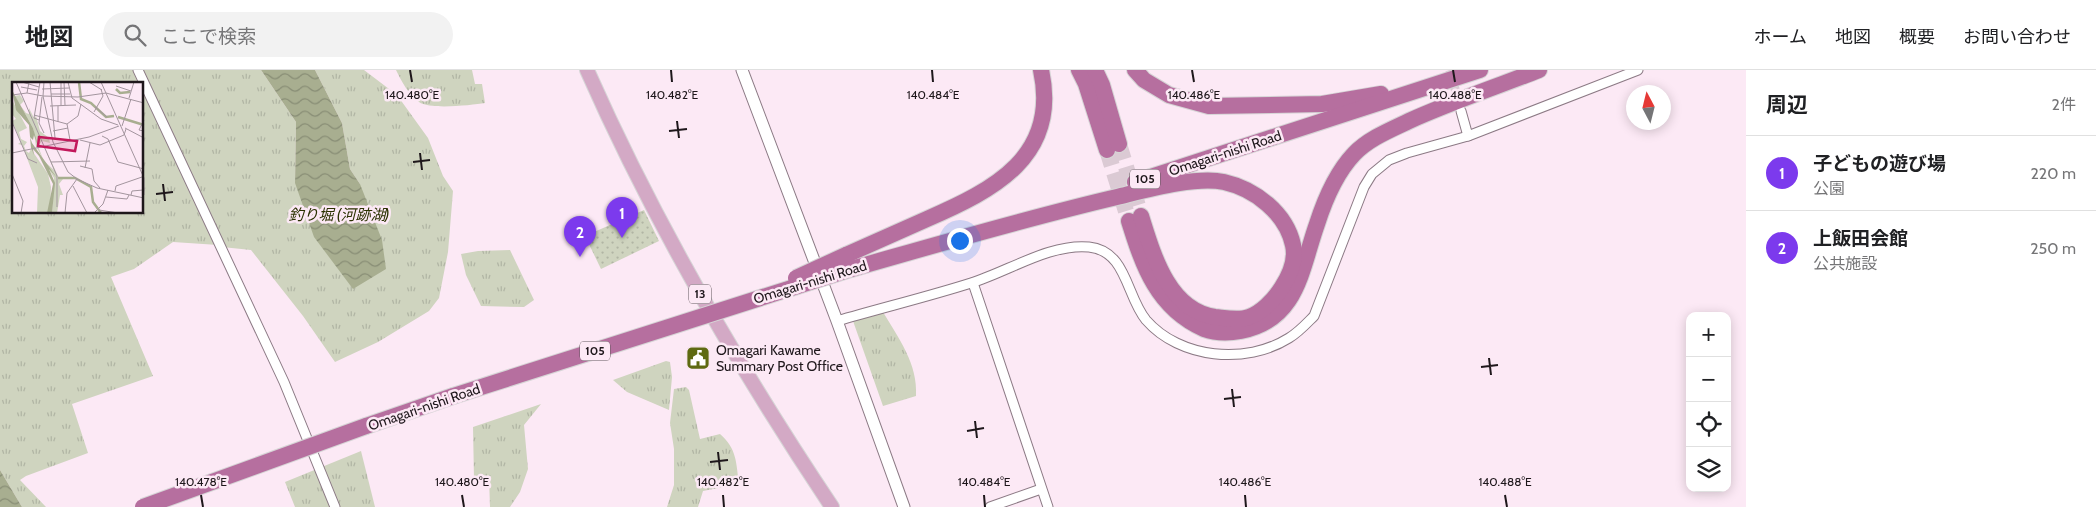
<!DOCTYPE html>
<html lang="ja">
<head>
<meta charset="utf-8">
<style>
	body { margin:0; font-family:Cabin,"Noto Sans JP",sans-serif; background:#f2f2f2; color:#202124 }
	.controls { position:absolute; right:15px; bottom:15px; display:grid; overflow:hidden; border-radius:10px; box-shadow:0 2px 12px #0003 }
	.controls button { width:45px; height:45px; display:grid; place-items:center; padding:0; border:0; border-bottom:1px solid #e0e0e0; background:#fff; color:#202124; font:25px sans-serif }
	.compass { position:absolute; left:1626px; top:15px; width:45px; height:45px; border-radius:50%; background:#fff; box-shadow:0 2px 12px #0003; rotate:353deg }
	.you { position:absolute; left:959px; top:170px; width:18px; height:18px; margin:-12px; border:4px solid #fff; border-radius:50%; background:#1a73e8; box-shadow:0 0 0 8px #1a73e833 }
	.badge { display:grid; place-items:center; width:32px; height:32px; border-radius:50%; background:#7c3aed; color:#fff; font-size:16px; font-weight:700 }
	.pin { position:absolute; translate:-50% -41px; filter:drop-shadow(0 1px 2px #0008) }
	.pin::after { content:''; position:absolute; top:26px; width:18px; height:15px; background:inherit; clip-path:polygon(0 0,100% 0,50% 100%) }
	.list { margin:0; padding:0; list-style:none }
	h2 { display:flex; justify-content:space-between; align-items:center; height:65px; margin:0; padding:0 20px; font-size:21px }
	h2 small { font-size:16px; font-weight:400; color:#757577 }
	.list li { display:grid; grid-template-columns:32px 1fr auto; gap:15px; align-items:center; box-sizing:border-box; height:75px; padding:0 20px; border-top:1px solid #e0e0e0 }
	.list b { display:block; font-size:19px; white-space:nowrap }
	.list p { margin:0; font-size:16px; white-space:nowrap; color:#757577 }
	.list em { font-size:16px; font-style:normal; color:#757577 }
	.icon { flex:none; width:28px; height:28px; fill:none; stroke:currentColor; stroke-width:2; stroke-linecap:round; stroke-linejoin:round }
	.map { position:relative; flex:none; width:1746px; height:437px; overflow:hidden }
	header { display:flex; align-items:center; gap:30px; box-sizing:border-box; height:70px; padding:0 25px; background:#fff; border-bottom:1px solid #e0e0e0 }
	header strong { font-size:24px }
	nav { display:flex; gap:28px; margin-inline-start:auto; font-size:18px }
	.search { width:350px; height:45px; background:#f2f2f2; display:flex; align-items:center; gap:12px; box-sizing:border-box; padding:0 18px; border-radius:28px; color:#757577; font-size:19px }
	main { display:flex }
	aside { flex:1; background:#fff }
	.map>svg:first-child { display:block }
	.grass { fill:url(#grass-tufts) }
	.park { fill:url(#park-dots) }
	.water { fill:url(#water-waves) }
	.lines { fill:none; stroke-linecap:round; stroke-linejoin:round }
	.minor-tunnel { stroke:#dbcad4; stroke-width:9; stroke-dasharray:9 4.5; stroke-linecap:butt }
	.motorway-tunnel { stroke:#dbcad4; stroke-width:16; stroke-dasharray:16 8; stroke-linecap:butt }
	.minor-casing { stroke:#8c7a85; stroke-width:11 }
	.tertiary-casing { stroke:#8c7a85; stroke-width:13 }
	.primary-casing { stroke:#d6d5d6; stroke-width:16 }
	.motorway-casing { stroke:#d6d5d6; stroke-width:18 }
	.minor { stroke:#fff; stroke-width:9 }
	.tertiary { stroke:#fff; stroke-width:11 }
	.primary { stroke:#d3a9c5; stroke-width:14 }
	.motorway { stroke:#b66f9f; stroke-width:16 }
	.motorway-bridge-casing { stroke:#d6d5d6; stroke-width:18; stroke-linecap:butt }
	.motorway-bridge { stroke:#b66f9f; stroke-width:16 }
	.ticks { fill:none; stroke:#1e171b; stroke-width:2 }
	.labels { text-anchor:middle; stroke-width:5; stroke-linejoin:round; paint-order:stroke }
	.shield { fill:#fce9f5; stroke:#61565c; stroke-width:1 }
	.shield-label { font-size:12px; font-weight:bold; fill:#1e171b }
	.street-label { font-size:14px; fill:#1e171b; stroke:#fce9f5 }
	.poi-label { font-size:14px; fill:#1e171b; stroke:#fce9f5; text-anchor:start }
	.water-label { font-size:15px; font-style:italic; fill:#2a3100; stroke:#fce9f5 }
	.inset-river { fill:none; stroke:#a8ae90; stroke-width:2.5 }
	.inset-road { fill:none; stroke:#a3959e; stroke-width:1 }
	.view { fill:#c2185b; fill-opacity:0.15; stroke:#c2185b; stroke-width:2.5 }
	.inset-edge { fill:none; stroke:#1e171b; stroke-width:2.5 }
	.ticks-label { font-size:12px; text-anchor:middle; fill:#1e171b; stroke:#fce9f5; stroke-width:5; stroke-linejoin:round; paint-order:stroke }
</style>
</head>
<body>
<header>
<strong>地図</strong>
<div class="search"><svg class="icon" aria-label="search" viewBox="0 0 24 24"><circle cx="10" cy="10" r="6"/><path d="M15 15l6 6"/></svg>ここで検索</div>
<nav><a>ホーム</a><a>地図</a><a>概要</a><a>お問い合わせ</a></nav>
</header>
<main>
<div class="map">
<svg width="1746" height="437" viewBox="0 0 1746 437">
	<defs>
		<pattern id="grass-tufts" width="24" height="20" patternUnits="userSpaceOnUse" patternTransform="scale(1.25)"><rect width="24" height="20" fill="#cfd4bf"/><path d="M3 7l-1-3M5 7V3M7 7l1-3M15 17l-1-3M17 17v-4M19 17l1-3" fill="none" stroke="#b1b5a4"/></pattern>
		<pattern id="park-dots" width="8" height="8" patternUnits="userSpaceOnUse" patternTransform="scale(1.25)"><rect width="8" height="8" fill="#cfd4bf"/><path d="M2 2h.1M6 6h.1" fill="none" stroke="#b1b5a4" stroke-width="1.8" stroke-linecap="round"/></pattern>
		<pattern id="water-waves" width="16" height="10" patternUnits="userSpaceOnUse" patternTransform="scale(1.25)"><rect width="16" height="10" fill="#a8ae90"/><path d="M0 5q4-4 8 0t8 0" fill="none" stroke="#888d75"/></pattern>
	</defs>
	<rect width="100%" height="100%" fill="#fce9f5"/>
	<g class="grass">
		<polygon points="0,0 136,0 142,14 14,14 14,142 142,142 142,14 218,175 173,172 134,199 111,207 153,306 72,334 88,383 26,406 20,410 46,437 22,437 0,400"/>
		<polygon points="141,0 261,0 296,52 295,113 360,114 350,99 342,53 315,0 364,0 397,25 428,68 443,106 453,121 448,182 439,228 429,241 378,272 335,292 303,246 251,180 222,177"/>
		<path d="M 396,0 L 472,0 L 475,14 L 482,14 L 485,33 C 472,35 430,40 419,32 C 408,24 402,12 396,0 Z"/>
		<polygon points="510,180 534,230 524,237 481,236 466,205 461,184 478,181"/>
		<path d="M 883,242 C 899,269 918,294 916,326 L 883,336 L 853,251 Z"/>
		<polygon points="666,291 670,292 672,307 669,340 627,322 613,310"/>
		<path d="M 686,317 L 689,320 L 700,369 L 720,364 C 737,379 736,392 739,414 L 703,421 L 698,437 L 667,437 L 674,415 L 674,379 L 670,353 L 674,319 Z"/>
		<polygon points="541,334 524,355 528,399 520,422 510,437 490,437 489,407 474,409 473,357"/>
		<polygon points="361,381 375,437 295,437 285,412"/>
	</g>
	<polygon class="park" points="644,140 659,171 601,199 585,166"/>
	<g class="water">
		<polygon points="261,0 315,0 342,53 350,99 360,114 382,170 386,199 353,219 314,167 295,113 296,52"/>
		<polygon points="0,400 22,437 0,437"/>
	</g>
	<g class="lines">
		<polyline class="minor-tunnel" points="1450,0 1459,34"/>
		<g class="motorway-tunnel">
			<polyline points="1119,74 1141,146"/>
			<polyline points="1107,80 1129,151"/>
		</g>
		<g class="minor-casing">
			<g id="minor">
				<polyline points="138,0 284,312 335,437"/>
				<polyline points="1461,41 1468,66"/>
				<polyline points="973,213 1048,437"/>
				<path d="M 837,251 C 881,238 927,227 971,213 C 1007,202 1051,173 1089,177 C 1127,181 1126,226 1146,250 C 1180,289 1246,295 1289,268 C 1299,262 1306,254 1314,246 L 1364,117 L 1372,104 L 1389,90 L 1407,83 L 1468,66 L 1638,0"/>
				<polyline points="990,437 1041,419"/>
			</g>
		</g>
		<g class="tertiary-casing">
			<polyline id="tertiary" points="742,0 837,251 904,437"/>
		</g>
		<g class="primary-casing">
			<path id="primary" d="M 587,0 C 655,154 739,298 832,437"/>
		</g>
		<g class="motorway-casing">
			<g id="motorway">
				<polyline points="1079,0 1086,14 1107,80"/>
				<polyline points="1095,0 1102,15 1119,74"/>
				<polyline points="1135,0 1144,10 1169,25 1209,36 1322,34 1381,24"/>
				<polyline points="1135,112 1480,0"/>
				<path d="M 1129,151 C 1143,196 1157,238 1204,259 C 1215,263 1230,263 1241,261 C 1298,250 1301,199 1317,154 C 1325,129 1336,103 1354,84 C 1368,69 1390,60 1409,51 C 1451,32 1496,17 1539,0"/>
				<path d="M 846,185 C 873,173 900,161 927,149 C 994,120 1060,86 1041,0"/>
				<path d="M 851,199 C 939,174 1027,148 1117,127 C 1146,120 1195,106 1224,112 C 1255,119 1286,143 1293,175 C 1299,200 1272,239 1249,247 C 1239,251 1225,248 1215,247 C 1168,240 1153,184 1141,146"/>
				<polyline points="366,356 453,326"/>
			</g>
		</g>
		<use href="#minor" class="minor"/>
		<use href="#tertiary" class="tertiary"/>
		<use href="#primary" class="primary"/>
		<use href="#motorway" class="motorway"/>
		<g class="motorway-bridge-casing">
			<g id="motorway-bridge">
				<polyline points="796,208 846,185"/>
				<polyline points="453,326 851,199"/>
				<polyline points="143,437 366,356"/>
			</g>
		</g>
		<use href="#motorway-bridge" class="motorway-bridge"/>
	</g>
	<path class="ticks" d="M 410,0 L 412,12M 671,0 L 672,12M 932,0 L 933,12M 1192,0 L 1194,12M 1453,0 L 1455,12M 677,51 L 679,68M 669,61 L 687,59M 420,83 L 422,100M 413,92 L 430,90M 163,114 L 165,131M 156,124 L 173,122M 1489,288 L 1491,305M 1481,297 L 1498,295M 1232,319 L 1234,337M 1224,329 L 1241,327M 975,351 L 977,368M 967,361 L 984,358M 718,382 L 720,400M 710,392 L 728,390M 201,425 L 203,437M 462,425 L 464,437M 723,425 L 724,437M 984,425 L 985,437M 1245,425 L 1246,437M 1505,425 L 1507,437"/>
	<defs>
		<g id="civic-square" transform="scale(1.25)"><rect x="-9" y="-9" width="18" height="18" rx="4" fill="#5e6a11" stroke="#fce9f5"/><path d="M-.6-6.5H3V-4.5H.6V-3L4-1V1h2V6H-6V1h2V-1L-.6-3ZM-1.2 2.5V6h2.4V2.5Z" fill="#fff"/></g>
	</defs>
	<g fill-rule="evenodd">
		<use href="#civic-square" x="698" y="288"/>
	</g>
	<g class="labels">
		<g class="shield">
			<rect x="1130" y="99.5" width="30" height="19" rx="4"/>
			<rect x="689" y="214.5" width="22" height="19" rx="4"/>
			<rect x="580" y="271.5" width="30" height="19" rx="4"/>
		</g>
		<g class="shield-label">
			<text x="1145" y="113">105</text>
			<text x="700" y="228">13</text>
			<text x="595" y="285">105</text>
		</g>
		<g class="street-label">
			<text transform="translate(1225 83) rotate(-18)" y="5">Omagari-nishi Road</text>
			<text transform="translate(810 212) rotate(-17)" y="5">Omagari-nishi Road</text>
			<text transform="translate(424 337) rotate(-19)" y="5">Omagari-nishi Road</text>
		</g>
		<g class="poi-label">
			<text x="716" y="285">Omagari Kawame<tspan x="716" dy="16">Summary Post Office</tspan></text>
		</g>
		<g class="water-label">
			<text x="339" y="150">釣り堀 (河跡湖)</text>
		</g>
	</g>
	<g transform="translate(12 12)">
		<rect width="131" height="131" fill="#fce9f5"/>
		<path d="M 8,13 L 12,19 L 8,23 L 14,31 L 17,32 L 17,26 L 22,36 L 24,34 L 28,49 L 37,56 L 38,61 L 30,59 L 26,64 L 31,77 L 24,64 L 21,46 L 3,14 ZM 0,18 L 15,46 L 7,50 L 9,57 L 15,60 L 12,64 L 14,69 L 17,71 L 19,67 L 36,92 L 39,105 L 38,131 L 25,131 L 26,105 L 10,63 L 6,62 L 9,60 L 0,39 L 4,37 L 0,32 ZM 32,64 L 47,96 L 51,97 L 47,102 L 51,113 L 48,113 L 45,131 L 40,131 L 42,96 L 32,79 L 42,88 Z" fill="#cfd4bf"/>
		<path d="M 0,8 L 21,46 L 27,67 L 22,53 L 21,58 L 18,55 L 20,61 L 45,96 L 37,87 L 43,101 L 40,131 L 35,131 L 41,102 L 27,74 L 21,67 L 22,73 L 19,66 L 17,43 L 4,28 Z" fill="#a8ae90"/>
		<path class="inset-river" d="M 67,0 L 69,17 L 79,21 L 94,35 L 102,34M 104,7 L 108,11 L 118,10M 106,35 L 132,43M 46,96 L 63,96 L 79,105 L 81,120 L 89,131"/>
		<path class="inset-road" d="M 4,0 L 45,94 L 45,125M 10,0 L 27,5M 38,0 L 43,56M 49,0 L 49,24M 52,0 L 53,23M 56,0 L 60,16 L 89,37 L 106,43M 77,0 L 90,8M 89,0 L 132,96M 104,4 L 119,9M 9,5 L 25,8M 30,7 L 57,6M 15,11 L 31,14 L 32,0M 94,11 L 132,21M 39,12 L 58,12M 0,13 L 15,11 L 17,0M 30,15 L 27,41 L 32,51M 117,16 L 122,0M 38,24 L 64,23M 46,24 L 46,40M 83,25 L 95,35M 82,30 L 91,14 L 89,7M 22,33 L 55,42M 27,38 L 22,36 L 28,0M 132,38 L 127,48 L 132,49M 0,40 L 16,77 L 25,81M 55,42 L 66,34 L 69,22M 55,42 L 58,58M 110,44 L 119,17M 113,46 L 132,56M 41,49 L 56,46M 90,54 L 96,57 L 106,80 L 132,87M 68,58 L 88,63 L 112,53 L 114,47M 0,71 L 77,55 L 107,44M 39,80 L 78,79M 68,84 L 80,87 L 82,99 L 88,106M 73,86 L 78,61M 0,92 L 11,119 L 9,131M 132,96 L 132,113M 65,97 L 85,106 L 132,116M 61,104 L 75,131M 103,109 L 104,104 L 130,95M 119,113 L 120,109 L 131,108M 94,115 L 115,117 L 117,113M 87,128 L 106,131M 53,131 L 55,111 L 65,97 L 56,90 L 41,60 L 31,14 L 66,15 L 94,11M 82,131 L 91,122 L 96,108"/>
		<path class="view" d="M 27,55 L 65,59 L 63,69 L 26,64 Z"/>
		<rect width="131" height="131" class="inset-edge"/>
	</g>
	<g class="ticks-label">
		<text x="412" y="29">140.480°E</text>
		<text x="672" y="29">140.482°E</text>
		<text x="933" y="29">140.484°E</text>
		<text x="1194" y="29">140.486°E</text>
		<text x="1455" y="29">140.488°E</text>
		<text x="201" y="416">140.478°E</text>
		<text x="462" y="416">140.480°E</text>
		<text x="723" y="416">140.482°E</text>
		<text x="984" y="416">140.484°E</text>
		<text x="1245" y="416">140.486°E</text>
		<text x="1505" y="416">140.488°E</text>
	</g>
</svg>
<div class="controls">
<button>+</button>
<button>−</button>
<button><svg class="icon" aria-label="locate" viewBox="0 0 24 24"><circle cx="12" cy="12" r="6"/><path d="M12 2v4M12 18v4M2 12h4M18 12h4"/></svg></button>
<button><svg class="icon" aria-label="layers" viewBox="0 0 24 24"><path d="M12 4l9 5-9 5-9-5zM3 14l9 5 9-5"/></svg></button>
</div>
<svg class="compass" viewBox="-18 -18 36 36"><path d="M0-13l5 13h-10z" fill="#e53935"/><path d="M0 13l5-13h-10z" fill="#757577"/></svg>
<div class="you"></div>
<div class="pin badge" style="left:622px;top:168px">1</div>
<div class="pin badge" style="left:580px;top:187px">2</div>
</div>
<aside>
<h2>周辺<small>2件</small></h2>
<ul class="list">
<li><span class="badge">1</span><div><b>子どもの遊び場</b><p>公園</p></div><em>220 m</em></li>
<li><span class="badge">2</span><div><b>上飯田会館</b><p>公共施設</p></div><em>250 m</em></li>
</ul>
</aside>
</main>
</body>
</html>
